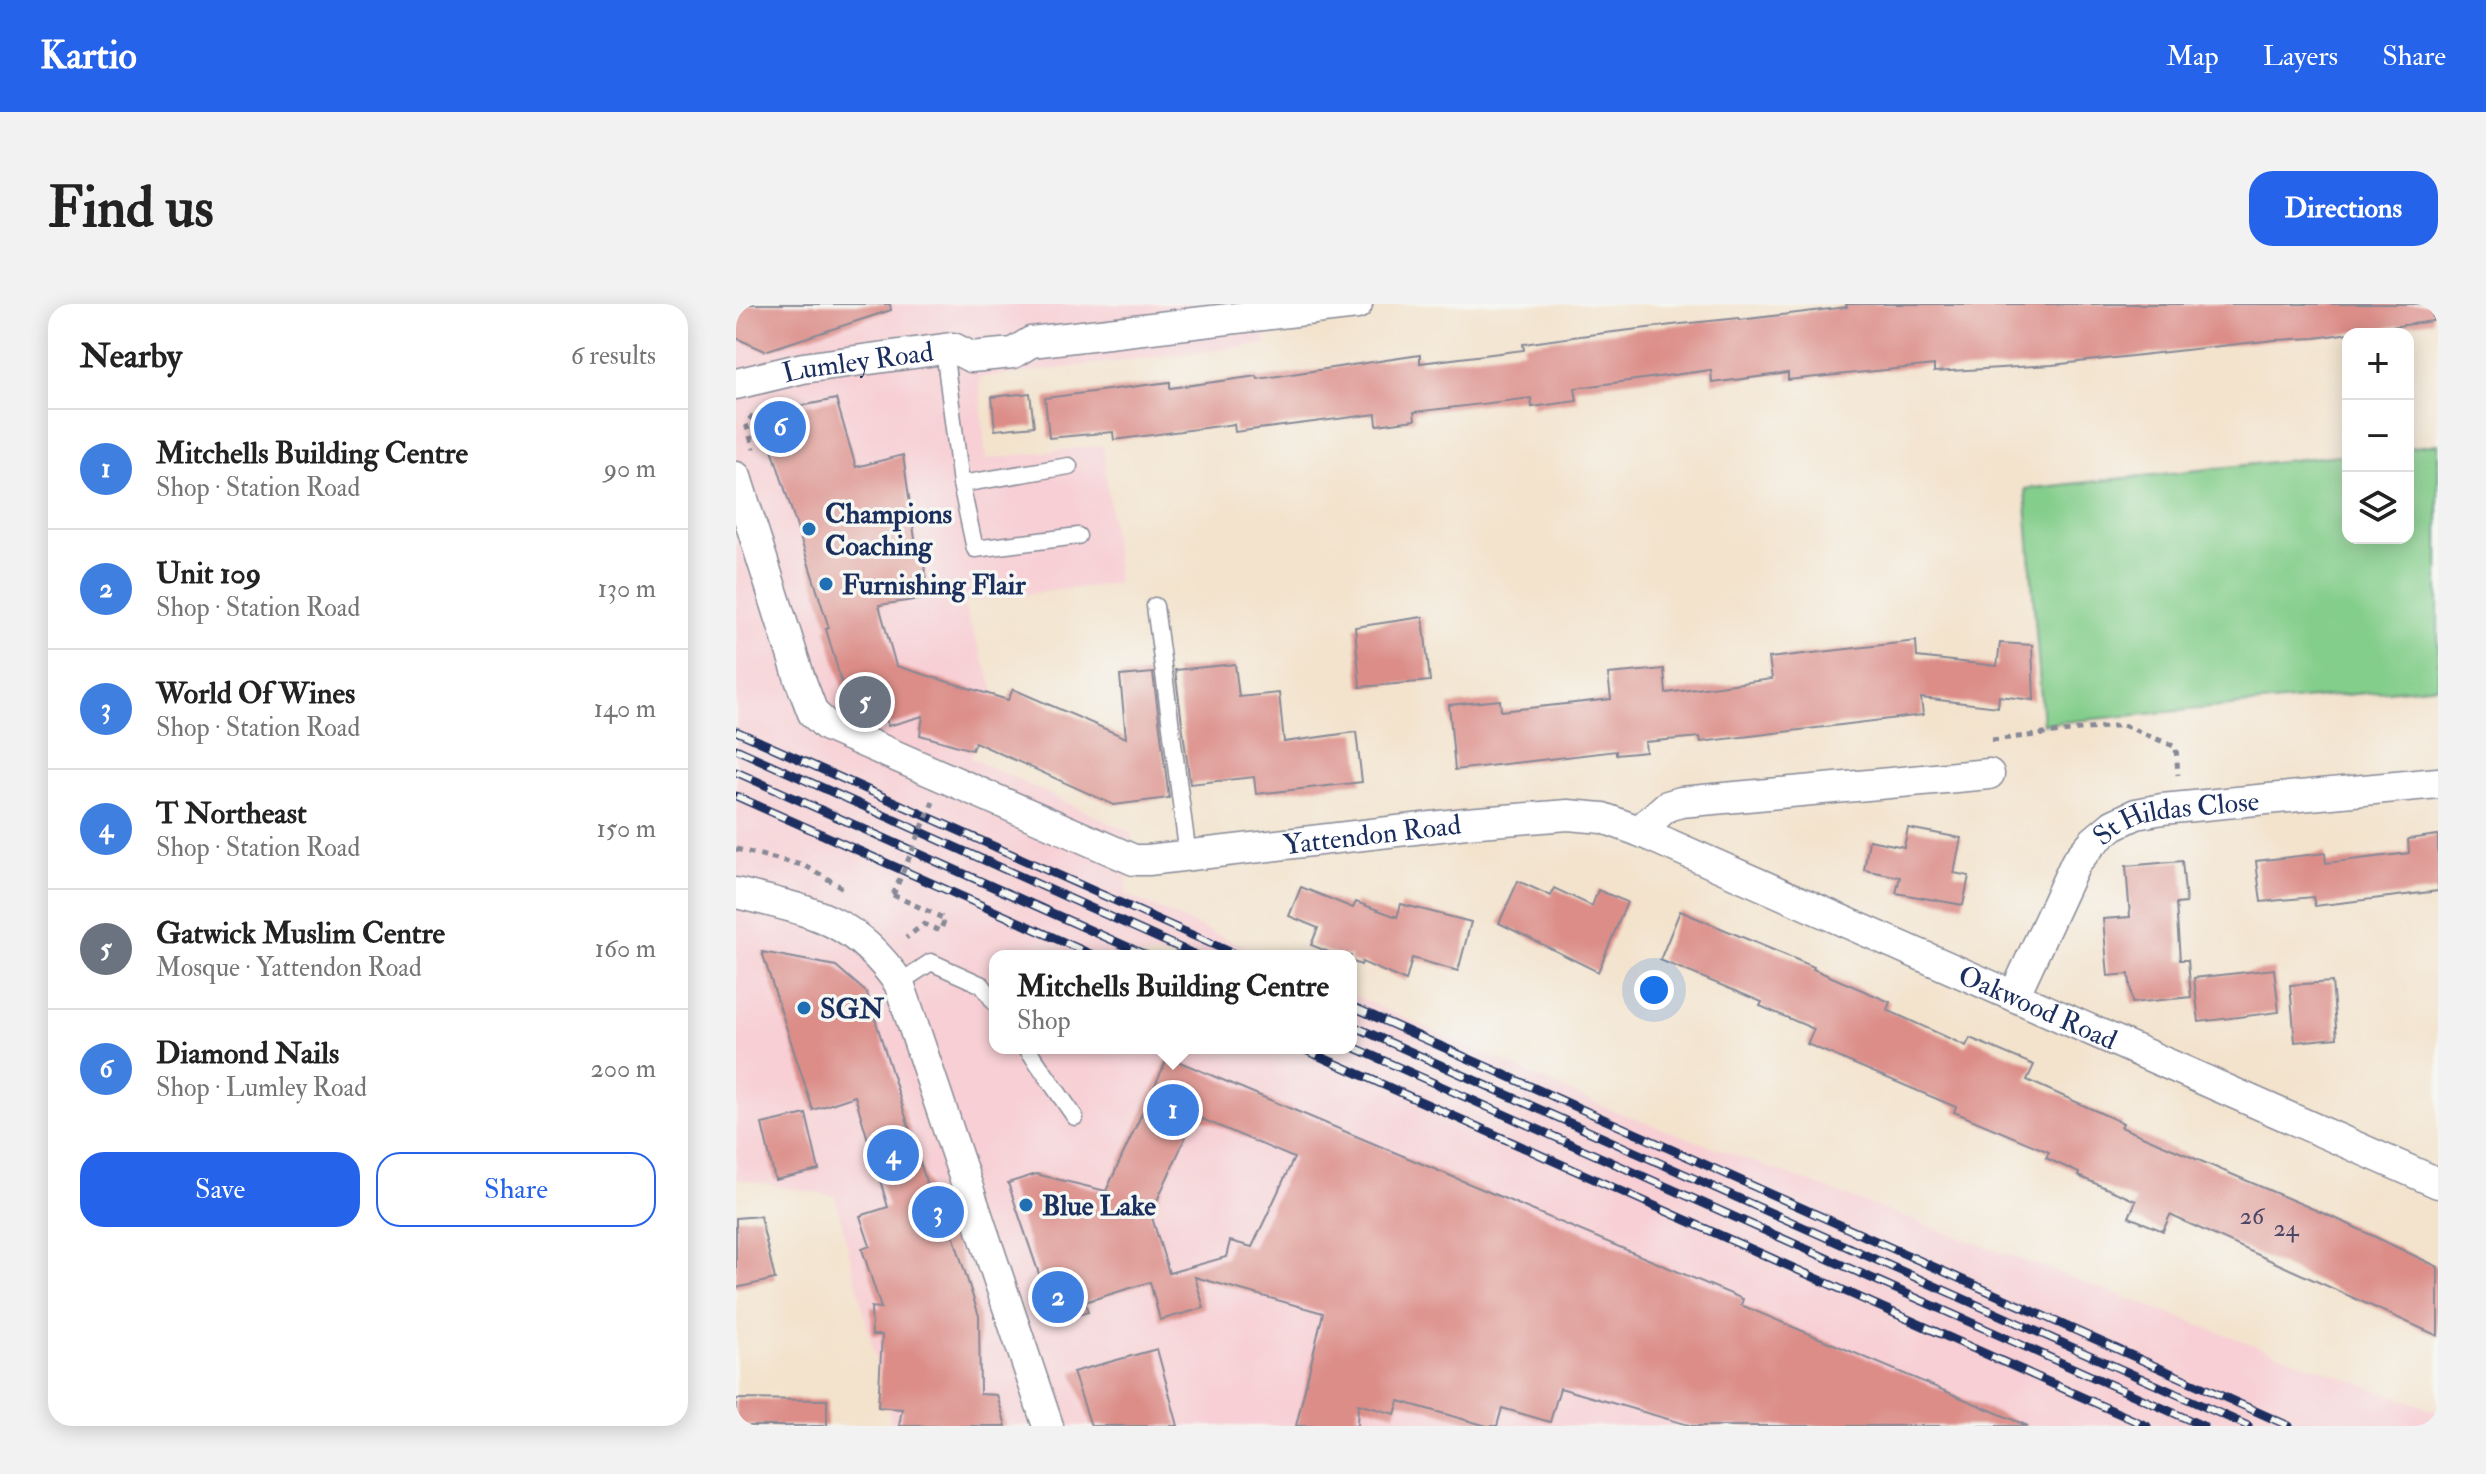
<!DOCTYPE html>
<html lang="en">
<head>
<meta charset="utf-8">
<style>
	body { margin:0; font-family:"IM FELL Double Pica",serif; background:#f2f2f2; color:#222 }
	.controls { position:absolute; right:24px; top:24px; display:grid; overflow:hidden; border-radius:16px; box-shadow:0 4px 20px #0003 }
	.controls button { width:72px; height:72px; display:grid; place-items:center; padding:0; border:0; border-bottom:2px solid #e0e0e0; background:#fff; color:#222; font:40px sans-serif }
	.you { position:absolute; left:918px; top:686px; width:28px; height:28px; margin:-20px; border:6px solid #fff; border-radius:50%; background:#1a73e8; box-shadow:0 0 0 12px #1a73e833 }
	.badge { display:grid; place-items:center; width:52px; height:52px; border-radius:50%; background:#2563eb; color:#fff; font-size:26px; font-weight:700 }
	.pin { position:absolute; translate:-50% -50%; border:4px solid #fff; box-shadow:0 2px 8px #0006 }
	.popup { position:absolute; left:253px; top:646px; width:368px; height:104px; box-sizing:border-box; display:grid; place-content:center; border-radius:16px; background:#fff; filter:drop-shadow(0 2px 6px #0005); font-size:26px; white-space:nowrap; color:#767676 }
	.popup b { font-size:30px; color:#222 }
	.popup::after { content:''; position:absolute; left:50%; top:100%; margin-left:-16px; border:16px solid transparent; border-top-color:#fff }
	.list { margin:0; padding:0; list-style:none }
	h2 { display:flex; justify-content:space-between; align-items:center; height:104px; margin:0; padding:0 32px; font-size:34px }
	h2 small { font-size:26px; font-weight:400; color:#767676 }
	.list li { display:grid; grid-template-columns:52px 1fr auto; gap:24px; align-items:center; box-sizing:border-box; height:120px; padding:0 32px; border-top:2px solid #e0e0e0 }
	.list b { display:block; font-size:30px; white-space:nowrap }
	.list p { margin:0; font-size:26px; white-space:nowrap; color:#767676 }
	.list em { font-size:26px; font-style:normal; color:#767676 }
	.actions { display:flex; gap:16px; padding:24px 32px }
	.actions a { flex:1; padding:18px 0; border:2px solid #2563eb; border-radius:24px; text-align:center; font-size:28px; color:#2563eb }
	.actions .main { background:#2563eb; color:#fff }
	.icon { flex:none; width:44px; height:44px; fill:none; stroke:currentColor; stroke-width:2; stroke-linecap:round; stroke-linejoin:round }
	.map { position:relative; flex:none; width:1702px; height:1122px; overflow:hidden; border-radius:24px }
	header { display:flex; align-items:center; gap:48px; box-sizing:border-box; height:112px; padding:0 40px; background:#2563eb; color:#fff }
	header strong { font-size:38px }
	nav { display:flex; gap:44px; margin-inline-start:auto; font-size:28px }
	.intro { display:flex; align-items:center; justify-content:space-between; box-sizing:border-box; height:192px; padding:0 48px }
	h1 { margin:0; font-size:56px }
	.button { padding:20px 36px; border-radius:24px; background:#2563eb; color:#fff; font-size:28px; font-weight:700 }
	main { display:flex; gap:48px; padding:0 48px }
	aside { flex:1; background:#fff; border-radius:24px; box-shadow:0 4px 20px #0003 }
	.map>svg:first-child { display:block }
	.built { fill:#f7cfd4 }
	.green { fill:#84ce8b; stroke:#507e74; stroke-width:2 }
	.building { fill:#dc8d88; fill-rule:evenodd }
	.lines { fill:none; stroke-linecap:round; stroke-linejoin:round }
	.service-casing { stroke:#878996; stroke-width:19 }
	.minor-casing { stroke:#878996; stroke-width:33 }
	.path { stroke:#878996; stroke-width:5; stroke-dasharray:6 6; stroke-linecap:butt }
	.service { stroke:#fff; stroke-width:16 }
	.minor { stroke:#fff; stroke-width:30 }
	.rail-casing { stroke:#1b2f5e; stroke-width:9 }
	.rail { stroke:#f6f6f2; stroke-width:6; stroke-dasharray:18; stroke-linecap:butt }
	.path-bridge { stroke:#878996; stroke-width:5; stroke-dasharray:6 6; stroke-linecap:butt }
	.poi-dot { fill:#1f6fb2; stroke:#f6f6f2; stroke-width:3 }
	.labels { text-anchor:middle; stroke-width:7; stroke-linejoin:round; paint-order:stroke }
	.number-label { font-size:24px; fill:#4b4668 }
	.street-label { font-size:28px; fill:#1b2f5e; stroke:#f6f6f2 }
	.poi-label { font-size:28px; font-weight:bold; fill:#1b2f5e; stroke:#f6f6f2; text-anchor:start }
</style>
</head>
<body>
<header>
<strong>Kartio</strong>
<nav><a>Map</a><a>Layers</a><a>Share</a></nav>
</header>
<div class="intro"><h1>Find us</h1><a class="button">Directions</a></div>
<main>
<aside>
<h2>Nearby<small>6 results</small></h2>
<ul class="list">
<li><span class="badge" style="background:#3f7fe0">1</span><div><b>Mitchells Building Centre</b><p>Shop · Station Road</p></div><em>90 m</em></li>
<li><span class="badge" style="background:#3f7fe0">2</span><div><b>Unit 109</b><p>Shop · Station Road</p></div><em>130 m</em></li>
<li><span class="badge" style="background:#3f7fe0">3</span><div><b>World Of Wines</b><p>Shop · Station Road</p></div><em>140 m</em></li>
<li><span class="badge" style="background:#3f7fe0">4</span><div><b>T Northeast</b><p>Shop · Station Road</p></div><em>150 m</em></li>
<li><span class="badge" style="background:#6b7280">5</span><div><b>Gatwick Muslim Centre</b><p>Mosque · Yattendon Road</p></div><em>160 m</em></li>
<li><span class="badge" style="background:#3f7fe0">6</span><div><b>Diamond Nails</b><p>Shop · Lumley Road</p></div><em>200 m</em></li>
</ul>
<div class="actions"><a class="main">Save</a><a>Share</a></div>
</aside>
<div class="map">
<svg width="1702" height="1122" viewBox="0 0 1702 1122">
	<rect width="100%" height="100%" fill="#f6f6f2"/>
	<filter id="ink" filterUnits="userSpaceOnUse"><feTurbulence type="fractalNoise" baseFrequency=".0125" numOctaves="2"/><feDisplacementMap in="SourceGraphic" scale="16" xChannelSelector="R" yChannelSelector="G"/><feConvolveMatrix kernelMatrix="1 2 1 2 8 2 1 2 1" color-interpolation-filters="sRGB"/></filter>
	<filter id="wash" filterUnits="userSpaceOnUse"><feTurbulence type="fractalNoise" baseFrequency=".006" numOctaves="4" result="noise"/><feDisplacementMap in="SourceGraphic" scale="32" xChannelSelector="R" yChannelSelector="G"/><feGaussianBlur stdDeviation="1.8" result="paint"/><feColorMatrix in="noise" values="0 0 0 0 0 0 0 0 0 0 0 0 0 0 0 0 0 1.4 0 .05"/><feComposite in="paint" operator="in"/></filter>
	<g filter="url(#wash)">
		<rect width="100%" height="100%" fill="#f3e3cd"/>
		<polygon class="built" points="0,0 526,0 530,40 243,74 250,155 367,141 382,279 226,298 261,394 235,454 396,529 390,590 529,652 259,652 259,744 615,744 615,690 873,805 1702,1108 1702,1122 156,1122 99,892 0,875"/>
		<polygon class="green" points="1702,140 1702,382 1307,420 1289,185 1612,150 1612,234 1672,234 1672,144"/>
		<g id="blocks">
			<g class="building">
				<polygon points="0,0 154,0 155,6 29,47 0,34"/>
				<polygon points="1110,0 1696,0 1697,17 1579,34 1538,36 1316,61 1198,68 1198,61 1052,76 1052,69 976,79 975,66 839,84 841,97 796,103 795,94 678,108 679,116 641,121 640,110 499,128 498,120 378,136 377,128 313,134 309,94 434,78 434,84 521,72 522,75 684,51 684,59 788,46 787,40 844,32 945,20 1003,14 1003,16 1111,3"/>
				<polygon points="294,89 298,122 259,126 256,93"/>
				<polygon points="100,95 120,163 167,151 180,242 186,242 192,294 143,301 160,362 272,396 277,385 390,434 384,372 417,369 433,494 378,501 239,438 236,446 184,431 187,412 152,422 150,414 112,401 90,325 93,324 25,110"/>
				<polygon points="687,313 694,377 624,383 619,323"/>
				<polygon points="1180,337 1181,353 1261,362 1264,339 1296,341 1298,396 1263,392 1262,403 1185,394 1187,411 965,438 964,433 909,438 910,448 880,451 880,447 719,466 713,401 764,396 765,407 875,395 872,370 928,365 930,389 1036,375 1033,354"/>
				<polygon points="499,360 503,393 543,389 548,438 620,428 626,478 520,490 518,473 454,480 439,366"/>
				<polygon points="1172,524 1225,534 1218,569 1233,572 1227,601 1160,589 1164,573 1128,566 1133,536 1168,543"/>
				<polygon points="1702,531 1702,587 1579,602 1577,593 1525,598 1520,557 1589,549 1590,559 1673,549 1672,535"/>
				<polygon points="1446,557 1450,599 1440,600 1444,656 1452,656 1455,693 1396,699 1393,670 1372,672 1367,615 1394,613 1390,562"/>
				<polygon points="782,577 815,592 818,584 856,602 862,586 891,598 862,668 763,619"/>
				<polygon points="565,583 617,604 620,598 661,613 665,600 735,618 722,667 676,654 670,677 626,658 625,661 615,657 615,652 603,652 575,641 582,624 553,612"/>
				<polygon points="944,607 1078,663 1077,665 1154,698 1151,706 1230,742 1234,734 1298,761 1291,776 1387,819 1385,823 1610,919 1702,963 1702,1032 1434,911 1427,927 1393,913 1400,897 1342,872 1343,869 1310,854 1313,848 1218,808 1220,803 1071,740 1078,725 1024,702 1026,698 924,656"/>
				<polygon points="26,648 100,662 131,689 194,890 203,887 243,1012 244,1090 261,1091 270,1122 163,1122 166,1105 142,1103 146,1031 136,1031 135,1003 145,1004 126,945 134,942 124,912 152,903 119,792 77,806"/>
				<polygon points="1538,665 1543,708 1463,718 1458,674"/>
				<polygon points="1596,678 1601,734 1559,738 1554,681"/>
				<path d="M 432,753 L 1007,995 L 1005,1001 L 1292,1122 L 956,1122 L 824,1084 L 814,1118 L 766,1104 L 761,1122 L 751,1122 L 663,1097 L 659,1110 L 622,1100 L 621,1122 L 560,1122 L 587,1009 L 459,973 L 468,1004 L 424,1016 L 414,978 L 349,998 L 352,1008 L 319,1017 L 272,879 L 300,870 L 370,887 ZM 459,812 L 558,854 L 516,943 L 494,937 L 490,953 L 433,969 L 415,910 Z"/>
				<polygon points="70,810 83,866 39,876 26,820"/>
				<polygon points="24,912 39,975 0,984 0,914"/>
				<polygon points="421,1045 442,1122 355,1122 337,1068"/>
				<polygon points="0,1095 91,1096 91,1122 0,1122"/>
			</g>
		</g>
	</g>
	<g filter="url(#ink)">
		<use href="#blocks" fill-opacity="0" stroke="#878996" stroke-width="2"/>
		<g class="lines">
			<g class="service-casing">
				<g id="service">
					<polyline points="208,45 225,180 239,245 342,232"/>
					<polyline points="225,180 333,162"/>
					<polyline points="419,302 452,552"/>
					<polyline points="163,679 195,658 246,681 259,699"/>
					<polyline points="291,744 339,813"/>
				</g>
			</g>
			<g class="minor-casing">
				<g id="minor">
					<path id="s1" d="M 0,80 L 67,64 L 208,45 L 217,44 L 235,53 L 277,49 L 295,38 L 621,0"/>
					<path id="s2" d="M 0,173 L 64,375 L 77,409 L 91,422 L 398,556 L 412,556 L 730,519 L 832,511 L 867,514 L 903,527 L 931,502 L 945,498 L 1253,470"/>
					<path id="s3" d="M 903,527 L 1702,879"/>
					<path d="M 0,589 C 74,607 117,613 163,679 L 312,1122"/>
					<path id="s4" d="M 1278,692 L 1340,558 L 1358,537 L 1377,521 L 1400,510 L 1426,505 L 1702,479"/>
				</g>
			</g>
			<g class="path">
				<polyline points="17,111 10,120 18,145"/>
				<polyline points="1256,436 1387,421 1440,443 1442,471"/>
				<polyline points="0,545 70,562 107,584"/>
				<polyline points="157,591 209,615 204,627 188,620 170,634"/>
			</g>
			<use href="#service" class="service"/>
			<use href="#minor" class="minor"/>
			<g class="rail-casing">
				<g id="rail">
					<polyline points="0,427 503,652"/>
					<polyline points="0,445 462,652"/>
					<polyline points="0,468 412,652"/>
					<polyline points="0,492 359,652"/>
					<polyline points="615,702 1553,1122"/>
					<polyline points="615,721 1512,1122"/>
					<polyline points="615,742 1467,1122"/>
					<polyline points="565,744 1411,1122"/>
				</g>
			</g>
			<use href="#rail" class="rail"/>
			<polyline class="path-bridge" points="157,591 197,498"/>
		</g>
	</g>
	<g class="poi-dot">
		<circle cx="73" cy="225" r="8"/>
		<circle cx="90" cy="280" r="8"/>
		<circle cx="68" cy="704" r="8"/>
		<circle cx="290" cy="901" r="8"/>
	</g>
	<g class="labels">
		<g class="number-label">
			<text x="1516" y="920">26</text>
			<text x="1550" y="932">24</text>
		</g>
		<g class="street-label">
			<text dy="10" stroke="none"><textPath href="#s1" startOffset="124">Lumley Road</textPath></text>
			<text dy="10" stroke="none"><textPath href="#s4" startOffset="264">St Hildas Close</textPath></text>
			<text dy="10" stroke="none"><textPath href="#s2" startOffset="842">Yattendon Road</textPath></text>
			<text dy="10" stroke="none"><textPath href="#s3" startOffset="436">Oakwood Road</textPath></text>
		</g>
		<g class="poi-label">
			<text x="89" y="219">Champions<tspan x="89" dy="32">Coaching</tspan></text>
			<text x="106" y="290">Furnishing Flair</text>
			<text x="84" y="714">SGN</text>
			<text x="306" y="911">Blue Lake</text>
		</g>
	</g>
</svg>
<div class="controls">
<button>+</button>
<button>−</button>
<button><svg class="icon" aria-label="layers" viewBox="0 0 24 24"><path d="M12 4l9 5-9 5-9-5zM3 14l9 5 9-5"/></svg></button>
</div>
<div class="you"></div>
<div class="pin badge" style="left:437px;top:806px;background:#3f7fe0">1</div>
<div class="popup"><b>Mitchells Building Centre</b>Shop</div>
<div class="pin badge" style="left:322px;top:993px;background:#3f7fe0">2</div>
<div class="pin badge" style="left:202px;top:908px;background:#3f7fe0">3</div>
<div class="pin badge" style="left:157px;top:851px;background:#3f7fe0">4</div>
<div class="pin badge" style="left:129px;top:398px;background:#6b7280">5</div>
<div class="pin badge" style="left:44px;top:123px;background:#3f7fe0">6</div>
</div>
</main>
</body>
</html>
